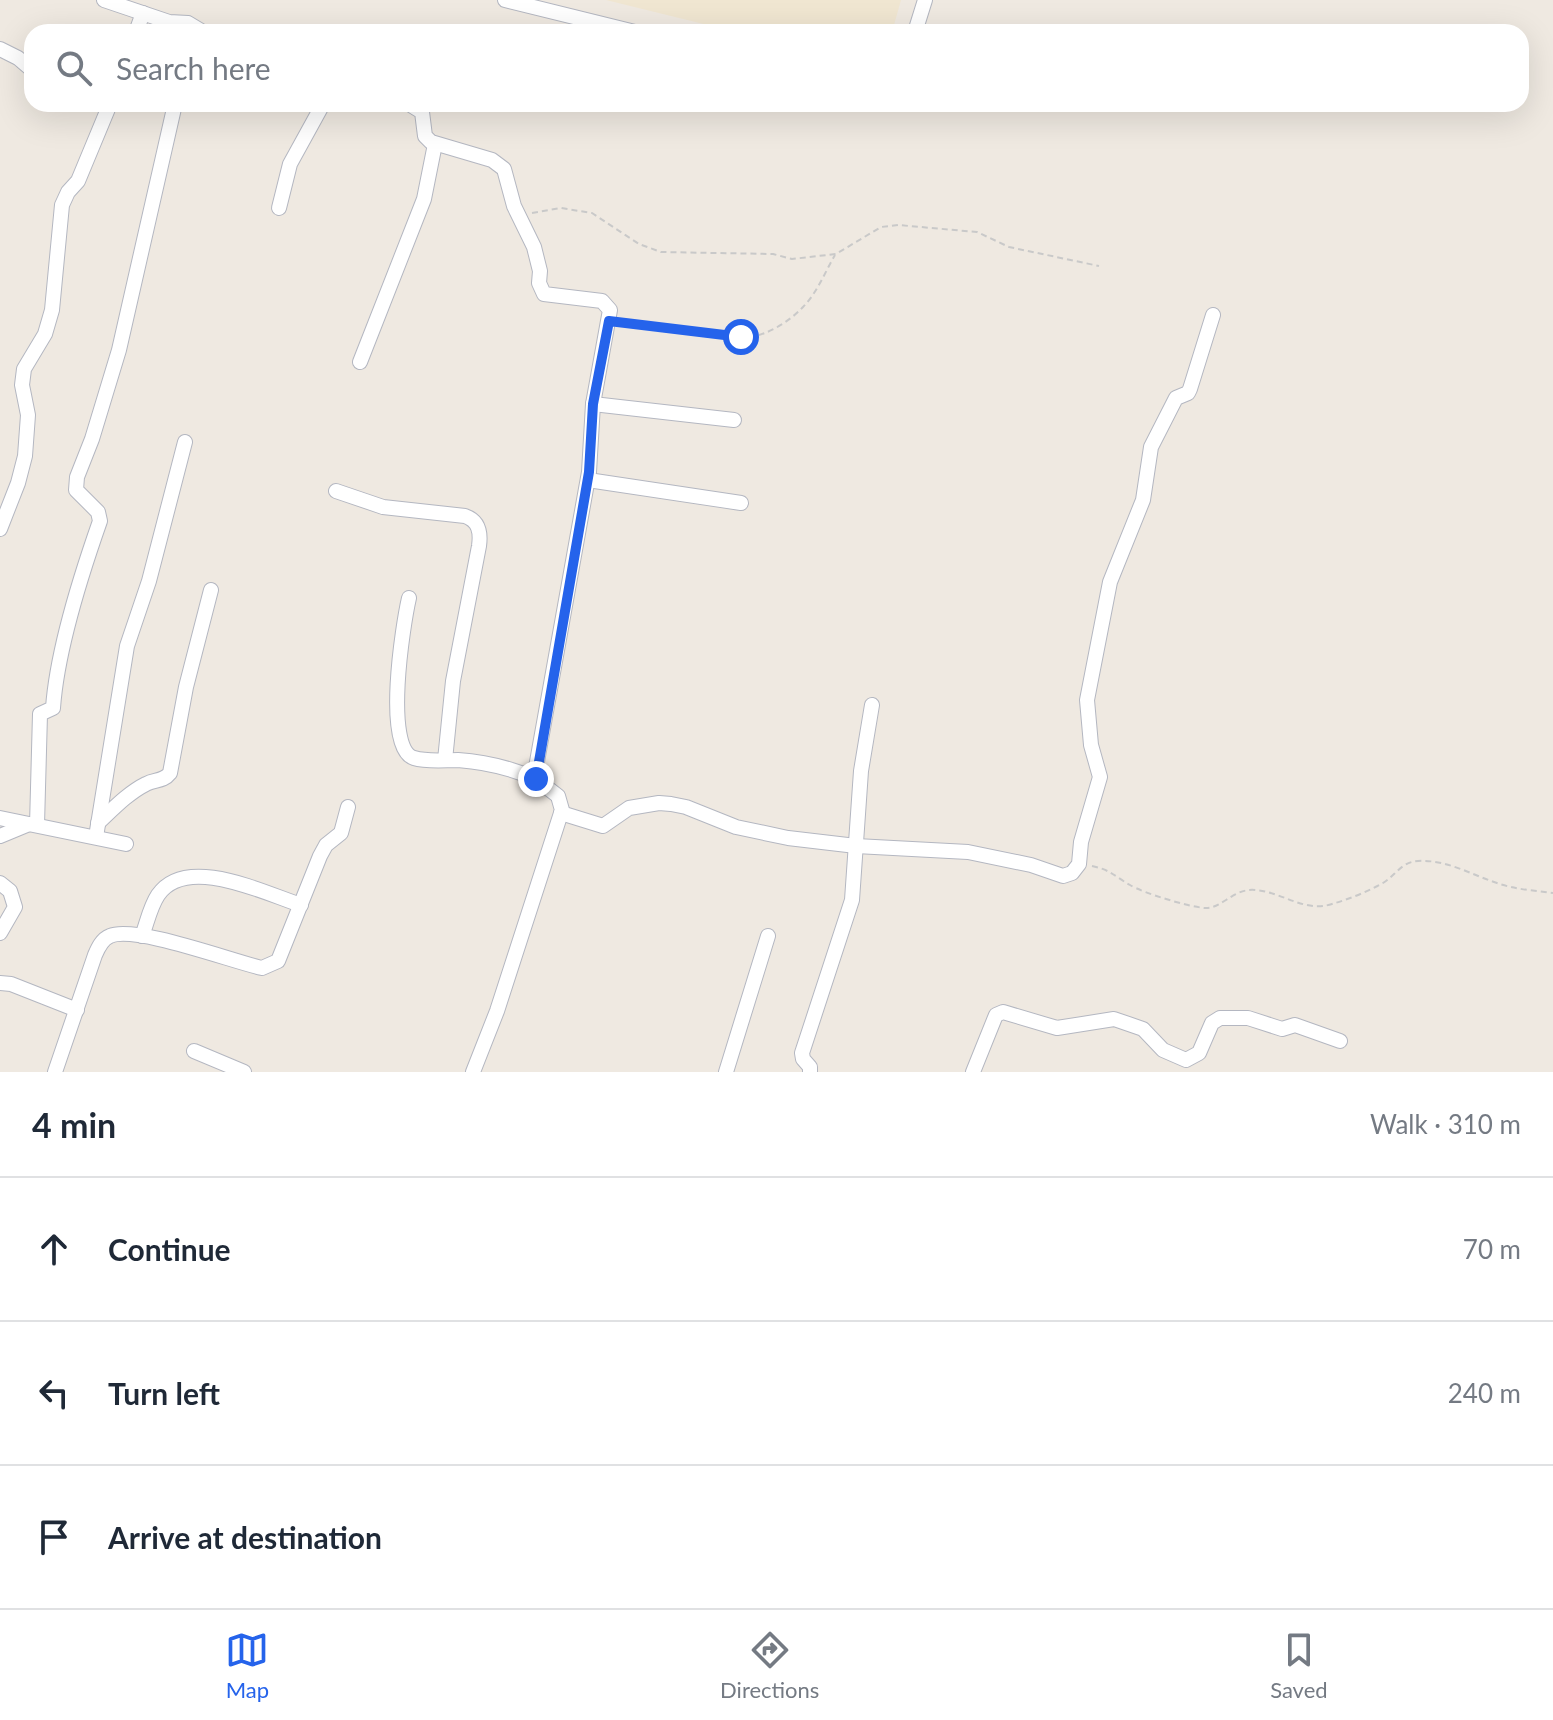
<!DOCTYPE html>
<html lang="en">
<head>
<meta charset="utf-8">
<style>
	body { margin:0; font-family:Lato,sans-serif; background:#f2f2f3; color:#1f2937 }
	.stop { position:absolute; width:24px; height:24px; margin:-18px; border:6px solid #2563eb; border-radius:50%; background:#fff }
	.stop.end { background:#2563eb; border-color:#fff; box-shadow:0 2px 8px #0008 }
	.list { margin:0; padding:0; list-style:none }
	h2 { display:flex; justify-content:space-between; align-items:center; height:104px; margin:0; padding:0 32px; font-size:34px }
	h2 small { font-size:26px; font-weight:400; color:#747a83 }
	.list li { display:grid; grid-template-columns:52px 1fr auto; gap:24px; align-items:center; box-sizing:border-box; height:144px; padding:0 32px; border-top:2px solid #e0e1e3 }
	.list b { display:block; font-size:30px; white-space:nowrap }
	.list em { font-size:26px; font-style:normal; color:#747a83 }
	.icon { flex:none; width:44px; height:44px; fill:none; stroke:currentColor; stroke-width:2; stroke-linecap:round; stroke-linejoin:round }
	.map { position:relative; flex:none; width:1553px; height:1072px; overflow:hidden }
	.search { position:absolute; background:#fff; box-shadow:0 8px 32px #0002; left:24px; right:24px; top:24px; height:88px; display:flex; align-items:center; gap:20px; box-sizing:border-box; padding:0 28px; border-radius:24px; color:#747a83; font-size:30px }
	.sheet { height:536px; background:#fff }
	nav { display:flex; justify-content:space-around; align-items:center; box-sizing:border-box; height:112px; border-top:2px solid #e0e1e3; background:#fff; font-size:22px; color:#747a83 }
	nav a { display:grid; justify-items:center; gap:4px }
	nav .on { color:#2563eb }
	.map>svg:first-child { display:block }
	.education { fill:#f0e6d1 }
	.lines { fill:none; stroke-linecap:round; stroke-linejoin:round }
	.minor-casing { stroke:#b4b7c1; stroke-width:16 }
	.path { stroke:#c9c9c9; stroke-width:2; stroke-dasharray:6 4; stroke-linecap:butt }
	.minor { stroke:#fff; stroke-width:14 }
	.route { stroke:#2563eb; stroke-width:10 }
</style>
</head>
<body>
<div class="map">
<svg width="1553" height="1072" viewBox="0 0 1553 1072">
	<rect width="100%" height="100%" fill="#efe9e1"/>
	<polygon class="education" points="606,0 901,0 892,32 736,32"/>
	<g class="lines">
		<g class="minor-casing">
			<g id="minor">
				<polyline points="104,0 169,22 188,23 203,32"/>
				<polyline points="505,0 635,32"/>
				<polyline points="136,32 143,13"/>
				<polyline points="915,32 925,0"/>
				<polyline points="0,49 18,58 32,70"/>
				<polyline points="409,104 422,112 425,136 431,142 492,160 504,169 514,206 534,247 540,271 539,283 544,294 602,301 610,310 593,404 589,472 535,773 536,779 558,796 562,810 497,1011 473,1072"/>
				<polyline points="279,208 290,164 323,104"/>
				<polyline points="360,362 424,199 435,144"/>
				<polyline points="593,404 734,420"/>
				<polyline points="588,480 741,503"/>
				<path d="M 336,491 L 383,507 L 465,516 C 479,521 481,532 479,546 L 453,681 L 445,760"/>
				<polyline points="0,529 18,483 25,456 28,415 22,385 24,369 45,334 52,310 62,205 68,192 78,181 110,104"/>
				<path d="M 409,598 C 403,624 383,749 414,758 C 427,762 444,760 458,760 C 485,762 511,768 536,779"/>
				<polyline points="561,813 603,826 629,808 659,803 671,804 686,807 736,827 788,838 856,846 968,852 1031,865 1063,876 1072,873 1079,864 1081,842 1100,777 1091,745 1087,700 1110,582 1143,500 1151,447 1176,398 1188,393 1190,389 1213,315"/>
				<polyline points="0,818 126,844"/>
				<path d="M 98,823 C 113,809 128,793 146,784 C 155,779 163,782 170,773 L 186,687 L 211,590"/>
				<path d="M 37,825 L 40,714 L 53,708 C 57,651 81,575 100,521 L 98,512 L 76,490 L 77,477 L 92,439 L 119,350 L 175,104"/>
				<polyline points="0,836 29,824"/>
				<polyline points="96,837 127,646 149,581 185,442"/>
				<polyline points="0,883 10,891 15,907 0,933"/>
				<path d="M 142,936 C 147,923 150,907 158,895 C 186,854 264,893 301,905"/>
				<polyline points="0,983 11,984 77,1010"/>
				<polyline points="194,1051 244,1072"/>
				<path d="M 55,1072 L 95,955 C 98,948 102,939 110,936 C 135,925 231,961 262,968 L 278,961 L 320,856 L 326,845 L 341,833 L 348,807"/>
				<polyline points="726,1072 768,936"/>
				<polyline points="810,1072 810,1067 803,1059 802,1053 852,900 861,771 872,705"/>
				<polyline points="973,1072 996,1015 1003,1012 1057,1028 1114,1019 1143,1029 1163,1050 1186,1060 1199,1053 1212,1023 1220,1018 1248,1018 1282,1029 1295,1025 1340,1041"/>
			</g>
		</g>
		<g class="path">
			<polyline points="532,213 561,208 592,213 639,244 661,252 773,254 792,259 836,254 881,227 898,225 977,232 1009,247 1099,266"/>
			<path d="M 620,322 C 654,328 717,341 749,337 C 768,335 790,321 803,307 C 817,293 825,272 835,255"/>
			<path d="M 1092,866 C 1111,870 1114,876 1130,885 C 1143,893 1189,907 1205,908 C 1222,909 1233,888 1255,890 C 1283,892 1304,913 1332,904 C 1349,899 1367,892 1383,883 C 1396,875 1401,862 1418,861 C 1451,859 1479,880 1511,887 C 1524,890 1539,891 1553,893"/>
		</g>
		<use href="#minor" class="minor"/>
	</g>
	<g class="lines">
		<polyline class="route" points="536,779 589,472 593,404 609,321 741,337"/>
	</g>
</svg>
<div class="stop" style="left:741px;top:337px"></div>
<div class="stop end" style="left:536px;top:779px"></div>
<div class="search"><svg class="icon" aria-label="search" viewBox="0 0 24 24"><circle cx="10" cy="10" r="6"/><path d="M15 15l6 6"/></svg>Search here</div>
</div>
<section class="sheet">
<h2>4 min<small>Walk · 310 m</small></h2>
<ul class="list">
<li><svg class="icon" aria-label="ahead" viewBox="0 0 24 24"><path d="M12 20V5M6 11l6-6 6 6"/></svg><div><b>Continue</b></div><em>70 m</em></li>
<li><svg class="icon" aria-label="left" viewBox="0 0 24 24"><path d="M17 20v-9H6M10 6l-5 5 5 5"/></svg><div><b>Turn left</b></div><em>240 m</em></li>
<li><svg class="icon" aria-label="arrive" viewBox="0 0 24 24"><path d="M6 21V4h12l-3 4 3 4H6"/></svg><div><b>Arrive at destination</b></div></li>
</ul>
</section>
<nav>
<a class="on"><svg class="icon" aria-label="map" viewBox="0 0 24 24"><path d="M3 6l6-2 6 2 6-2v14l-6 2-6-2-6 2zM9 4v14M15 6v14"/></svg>Map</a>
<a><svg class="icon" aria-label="directions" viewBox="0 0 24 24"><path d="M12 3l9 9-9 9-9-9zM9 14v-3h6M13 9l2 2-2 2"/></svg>Directions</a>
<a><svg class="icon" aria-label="saved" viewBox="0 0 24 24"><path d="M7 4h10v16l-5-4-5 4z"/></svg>Saved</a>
</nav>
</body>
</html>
